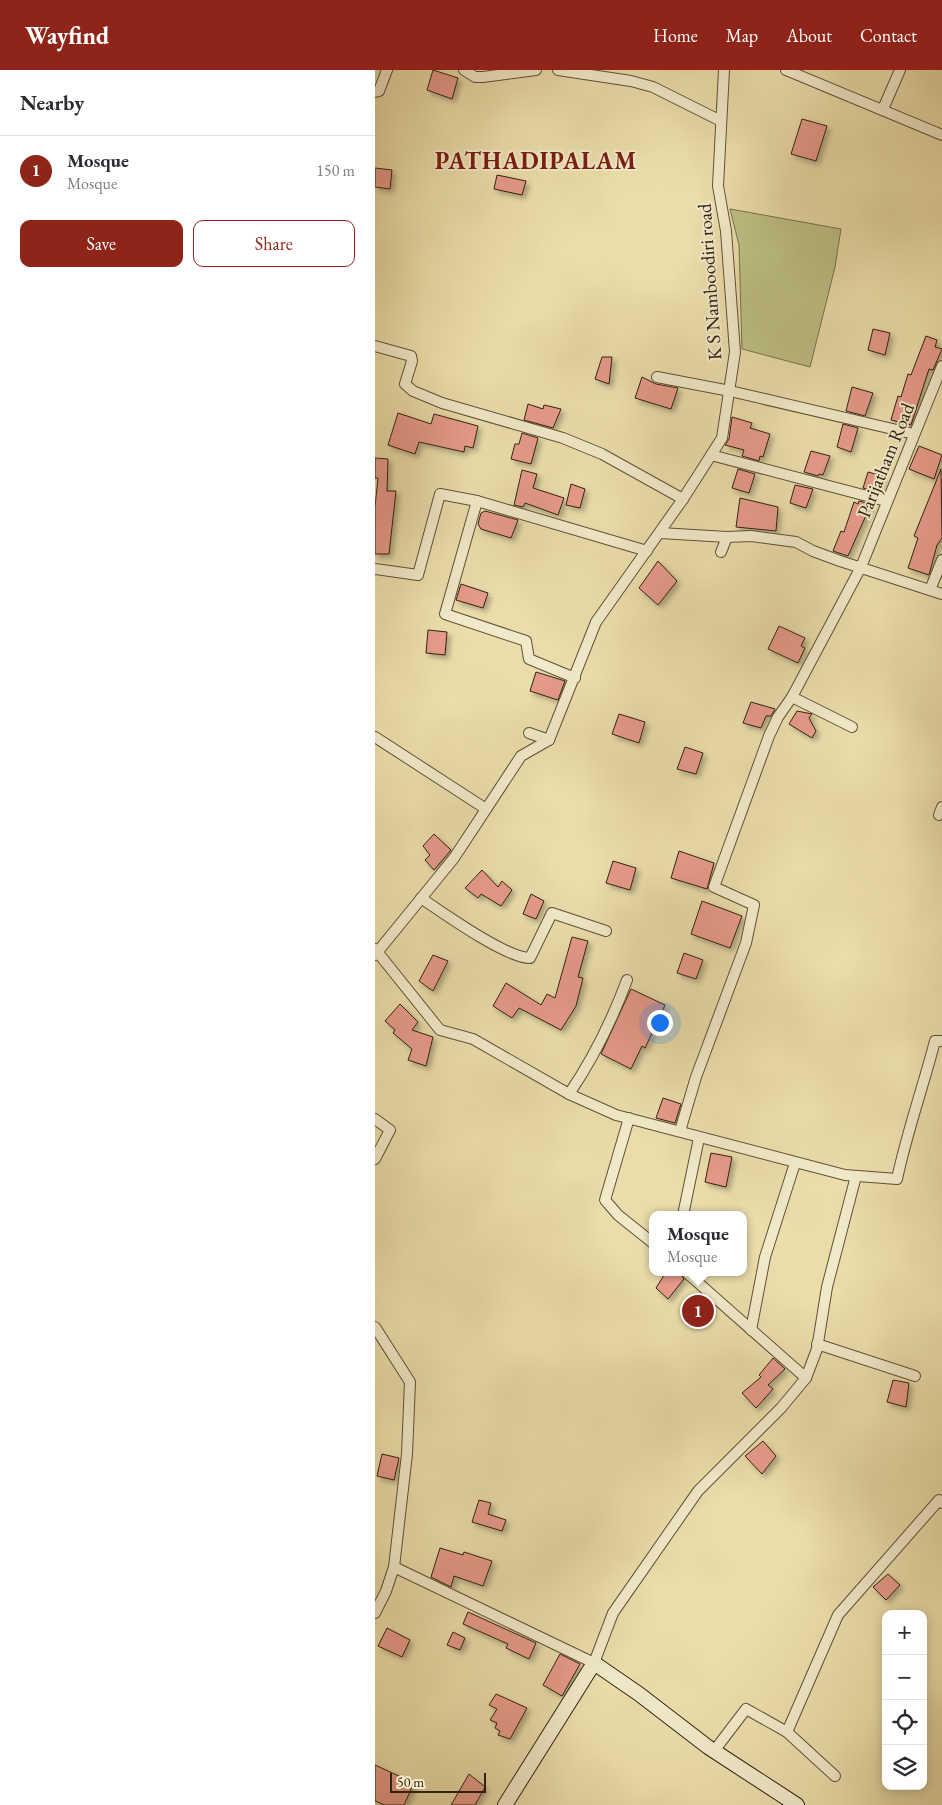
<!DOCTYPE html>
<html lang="en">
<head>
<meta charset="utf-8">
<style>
	body { margin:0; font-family:"EB Garamond",serif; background:#f7f7f7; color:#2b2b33 }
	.controls { position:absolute; right:15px; bottom:15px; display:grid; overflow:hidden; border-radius:10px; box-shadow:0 2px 12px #0003 }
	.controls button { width:45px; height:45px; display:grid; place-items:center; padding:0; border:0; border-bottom:1px solid #e1e1e2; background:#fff; color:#2b2b33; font:25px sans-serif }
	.scale { position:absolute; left:15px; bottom:12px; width:96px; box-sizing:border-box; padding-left:5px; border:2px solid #312212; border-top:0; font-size:14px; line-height:18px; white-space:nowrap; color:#312212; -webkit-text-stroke:4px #f1e9c8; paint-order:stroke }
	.you { position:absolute; left:284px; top:952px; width:18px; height:18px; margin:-12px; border:4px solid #fff; border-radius:50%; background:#1a73e8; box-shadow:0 0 0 8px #1a73e833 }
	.badge { display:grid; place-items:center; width:32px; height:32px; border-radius:50%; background:#8f2418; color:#fff; font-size:16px; font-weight:700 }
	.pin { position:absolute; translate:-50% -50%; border:2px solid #fff; box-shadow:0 1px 5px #0006 }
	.popup { position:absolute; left:274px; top:1141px; width:98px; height:65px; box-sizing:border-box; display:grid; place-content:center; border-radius:10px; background:#fff; filter:drop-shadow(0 1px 4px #0005); font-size:16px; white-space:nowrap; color:#7c7c81 }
	.popup b { font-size:19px; color:#2b2b33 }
	.popup::after { content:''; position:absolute; left:50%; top:100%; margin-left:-10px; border:10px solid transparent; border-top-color:#fff }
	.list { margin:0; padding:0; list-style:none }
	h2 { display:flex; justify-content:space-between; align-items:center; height:65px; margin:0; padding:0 20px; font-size:21px }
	h2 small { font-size:16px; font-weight:400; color:#7c7c81 }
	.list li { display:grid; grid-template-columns:32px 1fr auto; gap:15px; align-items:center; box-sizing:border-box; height:70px; padding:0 20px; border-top:1px solid #e1e1e2 }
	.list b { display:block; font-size:19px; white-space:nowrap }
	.list p { margin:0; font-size:16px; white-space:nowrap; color:#7c7c81 }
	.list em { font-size:16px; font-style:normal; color:#7c7c81 }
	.actions { display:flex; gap:10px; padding:15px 20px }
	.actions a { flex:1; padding:11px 0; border:1px solid #8f2418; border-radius:10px; text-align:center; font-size:18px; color:#8f2418 }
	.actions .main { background:#8f2418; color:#fff }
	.icon { flex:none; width:28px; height:28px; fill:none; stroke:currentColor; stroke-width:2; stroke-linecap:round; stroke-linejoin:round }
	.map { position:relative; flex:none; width:567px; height:1735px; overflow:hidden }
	header { display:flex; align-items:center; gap:30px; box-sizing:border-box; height:70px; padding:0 25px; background:#8f2418; color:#fff }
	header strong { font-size:24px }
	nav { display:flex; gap:28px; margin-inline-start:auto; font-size:18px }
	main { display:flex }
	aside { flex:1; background:#fff }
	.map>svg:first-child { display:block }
	.green { fill:#bdbf85; stroke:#77704c }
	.building { fill:#e69a89; stroke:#312212; filter:url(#shadow) }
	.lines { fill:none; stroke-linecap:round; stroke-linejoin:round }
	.minor-casing { stroke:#5f5138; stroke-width:12 }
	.secondary-casing { stroke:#312212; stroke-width:16 }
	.minor { stroke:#f1e9c8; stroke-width:10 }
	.secondary { stroke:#f1e9c8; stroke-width:14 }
	.labels { text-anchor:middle; stroke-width:4; stroke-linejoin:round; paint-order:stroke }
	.street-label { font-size:19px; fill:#312212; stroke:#f1e9c8 }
	.district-label { font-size:24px; font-weight:bold; letter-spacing:1px; fill:#7a1f14; stroke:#f1e9c8 }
</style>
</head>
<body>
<header>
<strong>Wayfind</strong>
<nav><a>Home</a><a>Map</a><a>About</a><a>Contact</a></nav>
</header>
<main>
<aside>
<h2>Nearby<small></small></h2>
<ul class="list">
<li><span class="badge">1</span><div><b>Mosque</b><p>Mosque</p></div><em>150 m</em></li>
</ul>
<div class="actions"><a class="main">Save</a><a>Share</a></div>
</aside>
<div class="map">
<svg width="567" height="1735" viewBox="0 0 567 1735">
	<defs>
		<filter id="shadow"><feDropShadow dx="3.5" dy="3.5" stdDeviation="2.5" flood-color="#0004"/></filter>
	</defs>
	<rect width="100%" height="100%" fill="#eaddaa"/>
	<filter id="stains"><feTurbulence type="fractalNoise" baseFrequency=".004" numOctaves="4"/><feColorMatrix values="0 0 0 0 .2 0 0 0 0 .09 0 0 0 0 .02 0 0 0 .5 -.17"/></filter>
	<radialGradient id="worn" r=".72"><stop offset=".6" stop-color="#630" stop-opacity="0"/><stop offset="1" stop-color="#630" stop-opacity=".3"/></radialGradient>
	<polygon class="green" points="355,139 466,159 460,197 435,297 367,279 364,175"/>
	<g class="building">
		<polygon points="58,0 83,8 77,29 52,20"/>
		<polygon points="427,49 452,56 441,91 416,84"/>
		<polygon points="0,98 17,100 15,119 0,117"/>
		<polygon points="122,105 151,111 147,125 119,119"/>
		<polygon points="498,259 515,263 510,285 493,280"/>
		<polygon points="551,266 562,270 560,277 567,279 558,300 554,299 536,355 516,350 523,326 526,327 533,304 536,305"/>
		<polygon points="227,287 237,287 234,314 220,309"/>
		<polygon points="267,307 281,314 303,318 296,339 260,328"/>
		<polygon points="477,317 498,323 490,346 471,341"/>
		<polygon points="153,334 168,339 169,335 186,339 178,358 149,350"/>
		<polygon points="23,343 56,354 59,344 103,356 98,378 90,376 89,382 44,372 40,384 13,375"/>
		<polygon points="357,347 377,353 375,358 395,364 388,387 385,386 384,391 367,386 369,380 350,375 354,369"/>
		<polygon points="468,354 483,358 476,382 462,377"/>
		<polygon points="147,363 163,368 156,394 136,389 140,374 144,374"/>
		<polygon points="544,376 567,385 559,409 534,399"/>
		<polygon points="436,381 455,386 448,405 444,404 443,406 429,402"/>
		<polygon points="0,388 13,389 12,421 21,421 14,484 0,484 0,437 3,408 0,408"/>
		<polygon points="363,399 380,404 374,423 357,418"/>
		<polygon points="566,399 567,468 562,475 554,505 533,498 543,468 539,466"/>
		<polygon points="147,400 162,404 158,418 189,428 183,445 150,433 148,437 139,435"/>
		<polygon points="493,402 508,406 502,422 488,418"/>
		<polygon points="196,414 210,419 205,438 191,435"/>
		<polygon points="420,415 438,419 431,438 415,433"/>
		<polygon points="365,428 403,437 401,461 361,457"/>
		<polygon points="484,431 496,434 473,486 458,481 466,461 469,462 479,432 483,434"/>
		<polygon points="110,441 143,450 136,468 106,459 103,454 106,443"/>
		<polygon points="283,491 302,511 283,535 264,518"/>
		<polygon points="86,514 113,523 108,538 81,530"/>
		<polygon points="404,556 430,568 426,576 430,578 423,593 393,579"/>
		<polygon points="53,560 72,562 70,585 51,583"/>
		<polygon points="161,602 190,611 183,630 155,621"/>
		<polygon points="376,632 400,639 396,646 391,646 386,658 368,653"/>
		<polygon points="422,641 437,644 434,648 441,661 437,668 414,654"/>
		<polygon points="244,644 270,652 264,673 237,664"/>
		<polygon points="310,677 328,683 321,704 302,699"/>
		<polygon points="59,764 76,780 59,800 50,790 55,785 48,776"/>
		<polygon points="304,781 339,793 332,819 296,808"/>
		<polygon points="238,791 261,798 255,820 231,813"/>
		<polygon points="107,800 123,817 127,811 137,820 126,836 106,824 103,828 90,818"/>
		<polygon points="156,824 169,831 161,849 148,844"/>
		<polygon points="327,831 367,846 355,878 316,864"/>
		<polygon points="197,867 213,871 203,907 208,908 201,936 186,960 144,938 137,948 118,936 131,913 166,935 172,924 180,928"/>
		<polygon points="309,883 328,890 321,909 302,903"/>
		<polygon points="58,885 73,891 58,921 44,911"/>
		<polygon points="256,919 290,935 270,978 267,976 256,999 226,984"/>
		<polygon points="25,934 43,952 37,960 58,967 51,996 33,990 37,979 18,963 20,960 10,951"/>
		<polygon points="288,1028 306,1034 300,1053 281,1048"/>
		<polygon points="336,1083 357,1087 351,1117 330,1112"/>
		<polygon points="291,1202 304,1202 309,1209 293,1229 281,1218"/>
		<polygon points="398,1288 410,1299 393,1315 398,1319 381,1338 367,1323 386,1307 384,1305"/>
		<polygon points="518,1310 534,1313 531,1337 512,1332"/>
		<polygon points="388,1371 401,1386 387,1404 370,1386"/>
		<polygon points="7,1384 24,1388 19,1410 2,1406"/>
		<polygon points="104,1430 116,1433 113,1444 131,1450 127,1461 97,1452"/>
		<polygon points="65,1478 88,1485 89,1482 117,1491 108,1516 79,1506 76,1517 56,1507"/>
		<polygon points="513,1504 525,1515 511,1530 498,1517"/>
		<polygon points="93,1542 161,1573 154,1589 131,1578 133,1574 88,1554"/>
		<polygon points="12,1558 35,1570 27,1587 3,1576"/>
		<polygon points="78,1562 90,1568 85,1580 72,1575"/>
		<polygon points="185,1584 205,1594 187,1626 168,1615"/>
		<polygon points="121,1624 152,1638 135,1669 123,1665 125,1661 120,1658 122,1653 115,1650 122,1639 114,1635"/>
		<polygon points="0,1695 39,1713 29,1735 10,1735 0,1731"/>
		<polygon points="94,1704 110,1717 100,1735 76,1735"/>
	</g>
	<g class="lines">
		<g class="minor-casing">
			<g id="minor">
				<polyline points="89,0 100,7 108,7 161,0"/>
				<polyline points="183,0 256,11 278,17 346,51"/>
				<polyline points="411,0 567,65"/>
				<polyline points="0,22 4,21 12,0"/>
				<polyline points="508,39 525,0"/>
				<polyline points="0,276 36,286 37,291 30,314 38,321 67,333 188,368 227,384 308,429"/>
				<polyline points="282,307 355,321 539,364"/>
				<polyline points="336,385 511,431"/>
				<polyline points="102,431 70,544 151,571 154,589 200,608"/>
				<polyline points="285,463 352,467 376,466 421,472 438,481 465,491 567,524"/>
				<polyline points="346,482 352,467"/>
				<polyline points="0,499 43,505 65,424 102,431 272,481"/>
				<polyline points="555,520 567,490"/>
				<polyline points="417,627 477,657"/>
				<polyline points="154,663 174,670"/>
				<polyline points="0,667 111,739"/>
				<polyline points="564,745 567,737"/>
				<path d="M 46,828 C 68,843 131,888 155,888 L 177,843 L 231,861"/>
				<path d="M 0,879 L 65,960 L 98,969 L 194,1024 L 241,1045 L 470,1105 L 522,1109 C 532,1062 548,1017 560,971 L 567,971"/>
				<polyline points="0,885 79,788 146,686 174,670 221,552 308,429 347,368 360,282 351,161 343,116 349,0"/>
				<path d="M 194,1024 C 218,989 237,950 252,910"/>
				<polyline points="254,1048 230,1130 243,1145 278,1173"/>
				<polyline points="0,1049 15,1060 0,1089"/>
				<polyline points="305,1061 321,1007 371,873 379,835 339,817 394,666 403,647 417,627 486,497 567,296"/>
				<polyline points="308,1145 324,1068"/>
				<polyline points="311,1202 431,1308"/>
				<polyline points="0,1257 35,1312 32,1384 19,1497 11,1521 0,1543"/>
				<polyline points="376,1260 390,1187 420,1093"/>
				<polyline points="442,1274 540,1306"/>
				<polyline points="19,1497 219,1593 238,1543 323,1421 406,1338 431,1308 442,1279 452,1217 481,1106"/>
				<polyline points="412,1662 460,1706"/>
				<polyline points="339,1681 371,1639 412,1662 463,1545 564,1430 567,1433"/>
			</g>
		</g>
		<g class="secondary-casing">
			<polyline id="secondary" points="130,1735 219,1593 264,1624 333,1677 422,1735"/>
		</g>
		<use href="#minor" class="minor"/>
		<use href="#secondary" class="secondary"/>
	</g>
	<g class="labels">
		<g class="street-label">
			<text transform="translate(334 212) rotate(-94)" y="7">K S Namboodiri road</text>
			<text transform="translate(510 390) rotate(-68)" y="7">Parijatham Road</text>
		</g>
		<g class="district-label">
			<text x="161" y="99">PATHADIPALAM</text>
		</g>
	</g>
	<rect width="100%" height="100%" filter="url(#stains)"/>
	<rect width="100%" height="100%" fill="url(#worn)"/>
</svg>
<div class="controls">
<button>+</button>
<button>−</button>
<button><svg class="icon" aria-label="locate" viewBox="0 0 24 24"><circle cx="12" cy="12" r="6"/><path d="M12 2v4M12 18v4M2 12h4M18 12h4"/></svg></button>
<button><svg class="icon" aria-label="layers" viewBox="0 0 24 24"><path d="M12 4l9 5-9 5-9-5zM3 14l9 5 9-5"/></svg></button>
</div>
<div class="scale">50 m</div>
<div class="you"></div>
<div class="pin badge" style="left:323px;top:1241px">1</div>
<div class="popup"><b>Mosque</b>Mosque</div>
</div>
</main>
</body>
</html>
